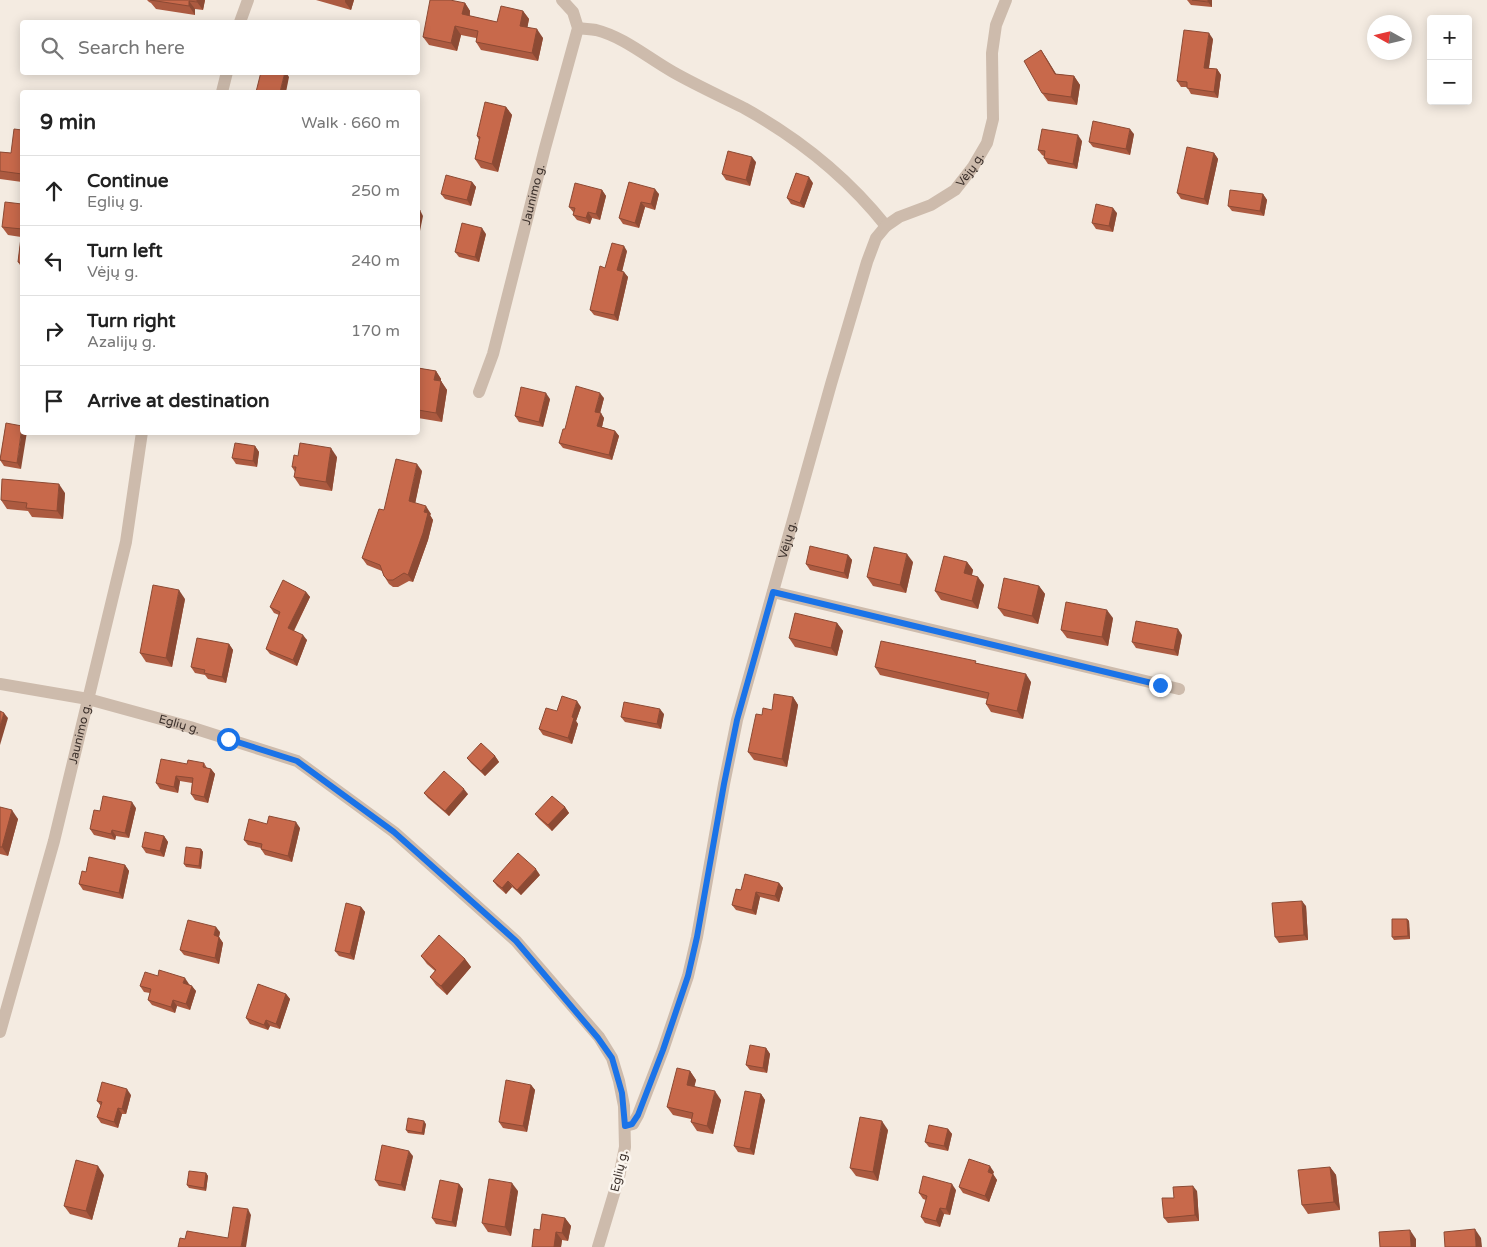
<!DOCTYPE html>
<html lang="en">
<head>
<meta charset="utf-8">
<style>
	body { margin:0; font-family:"Varela Round",sans-serif; background:#f6f6f6; color:#222 }
	.controls { position:absolute; right:15px; top:15px; display:grid; overflow:hidden; border-radius:5px; box-shadow:0 2px 12px #0003 }
	.controls button { width:45px; height:45px; display:grid; place-items:center; padding:0; border:0; border-bottom:1px solid #e0e0e0; background:#fff; color:#222; font:25px sans-serif }
	.compass { position:absolute; left:1367px; top:15px; width:45px; height:45px; border-radius:50%; background:#fff; box-shadow:0 2px 12px #0003; rotate:278deg }
	.stop { position:absolute; width:15px; height:15px; margin:-11px; border:4px solid #1a73e8; border-radius:50%; background:#fff }
	.stop.end { background:#1a73e8; border-color:#fff; box-shadow:0 1px 5px #0008 }
	.list { margin:0; padding:0; list-style:none }
	h2 { display:flex; justify-content:space-between; align-items:center; height:65px; margin:0; padding:0 20px; font-size:21px }
	h2 small { font-size:16px; font-weight:400; color:#767676 }
	.list li { display:grid; grid-template-columns:32px 1fr auto; gap:15px; align-items:center; box-sizing:border-box; height:70px; padding:0 20px; border-top:1px solid #e0e0e0 }
	.list b { display:block; font-size:19px; white-space:nowrap }
	.list p { margin:0; font-size:16px; white-space:nowrap; color:#767676 }
	.list em { font-size:16px; font-style:normal; color:#767676 }
	.icon { flex:none; width:28px; height:28px; fill:none; stroke:currentColor; stroke-width:2; stroke-linecap:round; stroke-linejoin:round }
	.map { position:relative; flex:none; width:1487px; height:1247px; overflow:hidden }
	.search { position:absolute; background:#fff; box-shadow:0 2px 12px #0003; left:20px; top:20px; width:400px; height:55px; display:flex; align-items:center; gap:12px; box-sizing:border-box; padding:0 18px; border-radius:5px; color:#767676; font-size:19px }
	.panel { position:absolute; background:#fff; box-shadow:0 2px 12px #0003; left:20px; top:90px; width:400px; height:345px; border-radius:5px }
	.map>svg:first-child { display:block }
	.lines { fill:none; stroke-linecap:round; stroke-linejoin:round }
	.street { stroke:#cdbbac; stroke-width:12 }
	.wall { fill:#ac5a40 }
	.shaded-wall { fill:#8c4a34 }
	.building { fill:#c8694b; stroke:#8c4a34 }
	.route { stroke:#1a73e8; stroke-width:6 }
	.labels { text-anchor:middle; stroke-width:5; stroke-linejoin:round; paint-order:stroke }
	.street-label { font-size:12px; fill:#3b302b; stroke:#fbf5ee }
</style>
</head>
<body>
<div class="map">
<svg width="1487" height="1247" viewBox="0 0 1487 1247">
	<rect width="100%" height="100%" fill="#f4ebe1"/>
	<g class="lines">
		<g class="street">
			<polyline points="240,22 248,0"/>
			<path d="M 578,28 C 584,29 590,29 596,30 C 624,37 648,58 673,72 C 696,85 720,96 744,108 C 798,138 847,177 886,226"/>
			<polyline points="222,92 227,72"/>
			<path id="s1" d="M 479,392 L 493,354 L 545,148 L 578,28 L 573,12 L 562,0"/>
			<polyline points="773,592 1179,689"/>
			<path id="s2" d="M 0,684 L 88,699 L 190,727 L 297,761 L 394,832 L 516,941 L 599,1037 L 612,1058 L 619,1081 L 624,1106 L 625,1147 L 619,1177 L 598,1247"/>
			<path id="s3" d="M 0,1032 L 54,841 L 126,542 L 142,432"/>
			<path id="s4" d="M 625,1126 L 633,1124 L 638,1115 L 663,1050 L 688,976 L 697,937 L 724,784 L 737,720 L 831,384 L 867,262 L 876,238 L 886,226 L 899,217 L 931,205 L 955,190 L 973,167 L 987,143 L 993,119 L 992,53 L 996,25 L 1006,0"/>
		</g>
	</g>
	<g class="wall">
		<polygon points="147,0 205,0 203,10 195,9 195,15 156,9 151,3 149,2"/>
		<polygon points="316,0 354,0 351,10"/>
		<polygon points="1187,0 1212,0 1212,7 1191,5"/>
		<polygon points="465,3 470,11 470,16 497,22 523,11 529,19 527,28 543,38 538,61 481,50 476,42 476,38 461,35 457,51 429,45 423,37"/>
		<polygon points="1213,39 1209,68 1217,69 1221,75 1218,98 1191,94 1187,87 1181,87 1177,81"/>
		<polygon points="1041,50 1056,74 1074,76 1080,85 1077,105 1048,101 1042,93"/>
		<polygon points="506,107 512,115 498,172 481,168 475,159 479,140 477,136"/>
		<polygon points="22,130 22,182 0,179 0,152 11,153"/>
		<polygon points="1134,134 1130,155 1093,147 1089,142"/>
		<polygon points="1082,141 1077,169 1048,164 1044,158 1044,156 1042,155 1038,150"/>
		<polygon points="1214,153 1218,159 1208,205 1181,199 1177,193"/>
		<polygon points="756,162 750,186 726,180 722,174"/>
		<polygon points="472,182 476,187 471,206 445,199 441,194"/>
		<polygon points="629,182 659,194 655,210 645,207 639,228 623,224 619,218"/>
		<polygon points="813,183 804,208 791,204 787,198"/>
		<polygon points="602,190 606,196 600,220 592,218 590,224 577,220 573,215 574,213 569,207"/>
		<polygon points="1263,194 1267,200 1264,216 1232,211 1228,206"/>
		<polygon points="22,204 22,268 18,262 21,237 8,235 2,227"/>
		<polygon points="1117,213 1113,232 1096,229 1092,223"/>
		<polygon points="486,234 479,262 459,257 455,252"/>
		<polygon points="627,251 622,271 628,277 618,321 594,315 590,310 605,268"/>
		<polygon points="418,368 436,371 441,379 441,381 447,390 442,422 418,418"/>
		<polygon points="604,398 600,413 604,418 602,427 615,431 619,436 612,460 563,448 559,443 565,429"/>
		<polygon points="550,399 543,427 519,422 515,416"/>
		<polygon points="6,423 21,469 4,466 0,460"/>
		<polygon points="255,446 259,452 257,467 236,464 232,458"/>
		<polygon points="298,456 337,457 332,491 300,486 294,477 295,472 292,467"/>
		<polygon points="422,471 415,503 431,514 430,515 433,520 428,540 413,582 409,581 398,587 393,587 389,584 384,576 382,571 367,565 362,558"/>
		<polygon points="65,493 63,519 32,517 28,511 7,509 1,500"/>
		<polygon points="848,555 852,560 848,579 810,570 806,564"/>
		<polygon points="913,562 906,593 873,586 867,577"/>
		<polygon points="967,562 973,570 972,575 984,585 978,609 941,600 935,591"/>
		<polygon points="1039,586 1045,594 1038,624 1004,616 998,608"/>
		<polygon points="306,592 310,597 294,631 307,640 297,666 270,654 266,649 279,615 274,613 270,607"/>
		<polygon points="185,599 172,667 146,662 140,653"/>
		<polygon points="1113,618 1108,646 1067,638 1061,630"/>
		<polygon points="837,623 843,631 837,656 795,647 789,638"/>
		<polygon points="1182,635 1178,656 1136,648 1132,642"/>
		<polygon points="229,644 233,650 226,683 208,679 205,675 195,673 191,667"/>
		<polygon points="977,663 1031,682 1023,719 991,712 986,704 987,699 880,675 875,667"/>
		<polygon points="793,697 798,705 787,767 754,760 748,752 762,715 772,710"/>
		<polygon points="581,707 576,721 578,724 572,744 543,735 539,729 557,711"/>
		<polygon points="664,714 661,729 625,722 621,717"/>
		<polygon points="495,756 499,762 485,776 471,763 467,758"/>
		<polygon points="204,763 207,768 211,769 215,774 208,803 195,800 191,794 192,783 180,781 178,793 160,789 156,783 187,764"/>
		<polygon points="424,793 468,794 449,816 428,798"/>
		<polygon points="0,807 18,819 8,856 0,854"/>
		<polygon points="565,807 569,813 552,831 539,819 535,814"/>
		<polygon points="136,808 129,838 116,836 115,840 94,835 90,829"/>
		<polygon points="267,824 300,828 292,862 265,855 261,849 261,848 248,845 244,840"/>
		<polygon points="164,836 168,842 164,857 146,853 142,847"/>
		<polygon points="201,849 203,852 201,869 186,867 184,864"/>
		<polygon points="125,865 129,871 123,899 83,890 79,884 86,872"/>
		<polygon points="540,875 521,895 512,887 506,894 497,886 493,881"/>
		<polygon points="779,883 783,888 779,902 760,897 756,915 736,910 732,905 741,890"/>
		<polygon points="1306,906 1308,940 1279,943 1275,937"/>
		<polygon points="361,907 365,912 354,960 339,956 335,951"/>
		<polygon points="1407,919 1409,921 1410,939 1394,940 1392,937"/>
		<polygon points="220,932 219,937 223,943 219,964 184,955 180,950"/>
		<polygon points="421,956 465,959 471,967 447,995 436,985 430,977 435,971 427,964"/>
		<polygon points="189,984 196,991 190,1010 177,1006 175,1013 152,1005 148,1000 150,993 144,992 140,986"/>
		<polygon points="286,994 290,999 280,1029 270,1026 268,1030 250,1024 246,1018"/>
		<polygon points="766,1048 770,1054 767,1073 750,1070 746,1065"/>
		<polygon points="690,1071 696,1080 694,1086 721,1100 713,1134 697,1131 691,1122 691,1119 673,1115 667,1107"/>
		<polygon points="531,1085 535,1090 527,1132 503,1128 499,1122"/>
		<polygon points="761,1094 765,1100 754,1155 738,1152 734,1146"/>
		<polygon points="131,1095 126,1114 122,1114 118,1128 101,1123 97,1117 101,1106 97,1101"/>
		<polygon points="426,1124 424,1135 408,1133 406,1130"/>
		<polygon points="948,1129 952,1134 948,1151 929,1147 925,1142"/>
		<polygon points="888,1130 878,1181 856,1176 850,1168"/>
		<polygon points="413,1156 405,1191 379,1186 375,1180"/>
		<polygon points="1330,1167 1336,1175 1340,1210 1308,1214 1302,1205"/>
		<polygon points="994,1172 993,1174 997,1180 989,1202 963,1193 959,1187"/>
		<polygon points="206,1173 208,1176 206,1191 189,1188 187,1185"/>
		<polygon points="104,1175 92,1220 70,1214 64,1206"/>
		<polygon points="459,1184 463,1189 456,1227 436,1224 432,1218"/>
		<polygon points="956,1190 950,1215 944,1214 940,1227 925,1223 921,1217 926,1200 923,1199 919,1193"/>
		<polygon points="518,1191 511,1236 488,1232 482,1223"/>
		<polygon points="1197,1191 1199,1221 1168,1223 1164,1218 1174,1198"/>
		<polygon points="565,1218 571,1226 568,1241 562,1240 561,1247 532,1247 540,1230"/>
	</g>
	<g class="shaded-wall">
		<polygon points="197,0 205,0 203,10 197,2"/>
		<polygon points="345,0 354,0 351,10 345,2"/>
		<polygon points="1208,0 1212,0 1212,7 1208,2"/>
		<polygon points="189,1 195,9 195,15 189,6"/>
		<polygon points="465,3 470,11 468,23 462,14"/>
		<polygon points="523,11 529,19 526,35 520,26"/>
		<polygon points="455,26 461,35 457,51 451,43"/>
		<polygon points="537,29 543,38 538,61 532,53"/>
		<polygon points="1209,33 1213,39 1208,73 1204,68"/>
		<polygon points="1041,50 1047,59 1061,82 1055,74"/>
		<polygon points="1217,69 1221,75 1218,98 1214,92"/>
		<polygon points="285,72 286,72 289,77 286,92 280,92"/>
		<polygon points="1074,76 1080,85 1077,105 1071,97"/>
		<polygon points="506,107 512,115 498,172 492,164"/>
		<polygon points="1130,129 1134,134 1130,155 1126,149"/>
		<polygon points="1078,135 1082,141 1077,169 1073,164"/>
		<polygon points="1214,153 1218,159 1208,205 1204,199"/>
		<polygon points="752,157 756,162 750,186 746,180"/>
		<polygon points="809,177 813,183 804,208 800,203"/>
		<polygon points="472,182 476,187 471,206 467,200"/>
		<polygon points="655,189 659,194 655,210 651,204"/>
		<polygon points="602,190 606,196 600,220 596,214"/>
		<polygon points="1263,194 1267,200 1264,216 1260,211"/>
		<polygon points="641,202 645,207 639,228 635,223"/>
		<polygon points="1113,208 1117,213 1113,232 1109,226"/>
		<polygon points="420,210 423,216 418,241 418,219"/>
		<polygon points="588,212 592,218 590,224 586,218"/>
		<polygon points="482,228 486,234 479,262 475,257"/>
		<polygon points="624,246 627,251 621,276 617,270"/>
		<polygon points="624,272 628,277 618,321 614,315"/>
		<polygon points="436,371 441,379 441,381 447,390 442,422 436,413 434,380"/>
		<polygon points="546,393 550,399 543,427 539,422"/>
		<polygon points="600,393 604,398 599,417 595,412"/>
		<polygon points="601,413 604,418 601,431 597,426"/>
		<polygon points="22,428 22,432 27,432 21,469 17,463"/>
		<polygon points="615,431 619,436 612,460 609,455"/>
		<polygon points="255,446 259,452 257,467 253,461"/>
		<polygon points="331,448 337,457 332,491 326,482"/>
		<polygon points="417,464 422,471 414,509 409,501"/>
		<polygon points="59,484 65,493 63,519 57,511"/>
		<polygon points="426,506 431,514 430,515 433,520 428,540 413,582 408,575"/>
		<polygon points="907,554 913,562 906,593 900,585"/>
		<polygon points="848,555 852,560 848,579 844,573"/>
		<polygon points="967,562 973,570 970,582 964,573"/>
		<polygon points="978,577 984,585 978,609 972,601"/>
		<polygon points="1039,586 1045,594 1038,624 1032,616"/>
		<polygon points="179,590 185,599 172,667 166,658"/>
		<polygon points="306,592 310,597 292,634 288,628"/>
		<polygon points="1107,610 1113,618 1108,646 1102,637"/>
		<polygon points="837,623 843,631 837,656 831,648"/>
		<polygon points="1178,629 1182,635 1178,656 1174,650"/>
		<polygon points="303,635 307,640 297,666 293,660"/>
		<polygon points="229,644 233,650 226,683 222,677"/>
		<polygon points="1026,674 1031,682 1023,719 1017,711"/>
		<polygon points="793,697 798,705 787,767 782,759"/>
		<polygon points="577,701 581,707 576,721 578,724 572,744 568,738 572,717"/>
		<polygon points="660,709 664,714 661,729 657,724"/>
		<polygon points="4,713 8,718 0,745 0,726"/>
		<polygon points="495,756 499,762 485,776 481,771"/>
		<polygon points="211,769 215,774 208,803 204,797"/>
		<polygon points="176,776 180,781 178,793 174,787"/>
		<polygon points="464,789 468,794 449,816 445,811"/>
		<polygon points="132,802 136,808 129,838 125,833"/>
		<polygon points="565,807 569,813 552,831 548,825"/>
		<polygon points="12,810 18,819 8,856 2,847"/>
		<polygon points="296,822 300,828 292,862 288,856"/>
		<polygon points="112,830 116,836 115,840 111,834"/>
		<polygon points="164,836 168,842 164,857 160,851"/>
		<polygon points="201,849 203,852 201,869 199,866"/>
		<polygon points="125,865 129,871 123,899 119,893"/>
		<polygon points="536,869 540,875 521,895 517,890"/>
		<polygon points="508,881 512,887 506,894 502,888"/>
		<polygon points="779,883 783,888 779,902 775,896"/>
		<polygon points="756,892 760,897 756,915 752,910"/>
		<polygon points="1302,901 1306,906 1308,940 1304,935"/>
		<polygon points="361,907 365,912 354,960 350,954"/>
		<polygon points="1407,919 1409,921 1410,939 1408,936"/>
		<polygon points="216,927 220,932 218,941 214,935"/>
		<polygon points="219,937 223,943 219,964 215,958"/>
		<polygon points="465,959 471,967 447,995 441,986"/>
		<polygon points="185,978 189,984 187,989 183,983"/>
		<polygon points="192,986 196,991 190,1010 186,1004"/>
		<polygon points="286,994 290,999 280,1029 276,1024"/>
		<polygon points="173,1000 177,1006 175,1013 171,1007"/>
		<polygon points="266,1020 270,1026 268,1030 264,1025"/>
		<polygon points="766,1048 770,1054 767,1073 763,1068"/>
		<polygon points="690,1071 696,1080 693,1093 687,1085"/>
		<polygon points="531,1085 535,1090 527,1132 523,1126"/>
		<polygon points="127,1089 131,1095 126,1114 122,1109"/>
		<polygon points="715,1091 721,1100 713,1134 707,1126"/>
		<polygon points="761,1094 765,1100 754,1155 750,1149"/>
		<polygon points="118,1108 122,1114 118,1128 114,1122"/>
		<polygon points="424,1121 426,1124 424,1135 422,1133"/>
		<polygon points="882,1121 888,1130 878,1181 873,1172"/>
		<polygon points="948,1129 952,1134 948,1151 944,1146"/>
		<polygon points="409,1151 413,1156 405,1191 401,1185"/>
		<polygon points="98,1166 104,1175 92,1220 86,1211"/>
		<polygon points="990,1166 994,1172 993,1174 997,1180 989,1202 985,1196 988,1172"/>
		<polygon points="1330,1167 1336,1175 1340,1210 1334,1202"/>
		<polygon points="206,1173 208,1176 206,1191 204,1188"/>
		<polygon points="512,1183 518,1191 511,1236 505,1227"/>
		<polygon points="459,1184 463,1189 456,1227 452,1222"/>
		<polygon points="952,1184 956,1190 950,1215 946,1209"/>
		<polygon points="1193,1186 1197,1191 1199,1221 1195,1215"/>
		<polygon points="940,1208 944,1214 940,1227 936,1221"/>
		<polygon points="248,1209 251,1215 246,1247 241,1247"/>
		<polygon points="565,1218 571,1226 568,1241 562,1233"/>
		<polygon points="1475,1229 1481,1238 1482,1247 1476,1247"/>
		<polygon points="1410,1230 1416,1239 1416,1247 1411,1247"/>
		<polygon points="556,1232 562,1240 561,1247 554,1247"/>
	</g>
	<g class="building">
		<polygon points="150,0 197,0 197,2 189,1 189,6"/>
		<polygon points="430,0 450,0 465,3 462,14 497,22 501,6 523,11 520,26 537,29 532,53 476,42 478,31 455,26 451,43 423,37"/>
		<polygon points="1192,0 1208,0 1208,2"/>
		<polygon points="1184,30 1209,33 1204,68 1217,69 1214,92 1187,88 1187,82 1177,81"/>
		<polygon points="1041,50 1055,74 1074,76 1071,97 1042,93 1024,61"/>
		<polygon points="261,72 285,72 280,92 256,92"/>
		<polygon points="485,102 506,107 492,164 475,159 480,137 477,136"/>
		<polygon points="1093,121 1130,129 1126,149 1089,142"/>
		<polygon points="14,129 22,130 22,174 0,171 0,152 11,153"/>
		<polygon points="1042,129 1078,135 1073,164 1044,158 1045,151 1038,150"/>
		<polygon points="1187,147 1214,153 1204,199 1177,193"/>
		<polygon points="728,151 752,157 746,180 722,174"/>
		<polygon points="796,173 809,177 800,203 787,198"/>
		<polygon points="446,175 472,182 467,200 441,194"/>
		<polygon points="629,182 655,189 651,204 641,202 635,223 619,218"/>
		<polygon points="575,183 602,190 596,214 588,212 586,218 573,215 575,208 569,207"/>
		<polygon points="1230,190 1263,194 1260,211 1228,206"/>
		<polygon points="5,202 22,204 22,263 18,262 22,229 2,227"/>
		<polygon points="1096,204 1113,208 1109,226 1092,223"/>
		<polygon points="418,210 420,210 418,219"/>
		<polygon points="462,223 482,228 475,257 455,252"/>
		<polygon points="612,243 624,246 617,270 624,272 614,315 590,310 600,266 605,268"/>
		<polygon points="418,368 436,371 434,380 441,381 436,413 418,410"/>
		<polygon points="576,386 600,393 595,412 601,413 597,426 615,431 609,455 559,443 563,429 565,429"/>
		<polygon points="521,387 546,393 539,422 515,416"/>
		<polygon points="6,423 22,426 17,463 0,460"/>
		<polygon points="235,443 255,446 253,461 232,458"/>
		<polygon points="300,443 331,448 326,482 294,477 296,467 292,467 294,455 298,456"/>
		<polygon points="396,459 417,464 409,501 426,506 424,512 428,513 423,533 408,575 404,573 393,580 388,580 384,576 380,565 362,558 379,509 384,510"/>
		<polygon points="2,479 59,484 57,511 26,508 27,503 1,500"/>
		<polygon points="810,546 848,555 844,573 806,564"/>
		<polygon points="874,547 907,554 900,585 867,577"/>
		<polygon points="944,556 967,562 964,573 978,577 972,601 935,591"/>
		<polygon points="1004,578 1039,586 1032,616 998,608"/>
		<polygon points="283,580 306,592 288,628 303,635 293,660 266,649 280,612 270,607"/>
		<polygon points="153,585 179,590 166,658 140,653"/>
		<polygon points="1066,602 1107,610 1102,637 1061,630"/>
		<polygon points="795,613 837,623 831,648 789,638"/>
		<polygon points="1136,621 1178,629 1174,650 1132,642"/>
		<polygon points="197,638 229,644 222,677 204,673 205,670 191,667"/>
		<polygon points="881,641 976,661 975,663 1026,674 1017,711 986,704 989,693 875,667"/>
		<polygon points="774,694 793,697 782,759 748,752 756,714 762,715 763,708 772,710"/>
		<polygon points="562,696 577,701 572,717 574,718 568,738 539,729 546,708 557,711"/>
		<polygon points="624,702 660,709 657,724 621,717"/>
		<polygon points="0,711 4,713 0,726"/>
		<polygon points="481,743 495,756 481,771 467,758"/>
		<polygon points="161,759 187,764 188,760 204,763 203,767 211,769 204,797 191,794 193,778 176,776 174,787 156,783"/>
		<polygon points="444,771 464,789 445,811 424,793"/>
		<polygon points="103,796 132,802 125,833 112,830 111,834 90,829 94,810 100,811"/>
		<polygon points="552,796 565,807 548,825 535,814"/>
		<polygon points="0,807 12,810 2,847 0,847"/>
		<polygon points="269,816 296,822 288,856 261,849 262,844 244,840 249,819 267,824"/>
		<polygon points="145,832 164,836 160,851 142,847"/>
		<polygon points="186,847 201,849 199,866 184,864"/>
		<polygon points="518,853 536,869 517,890 508,881 502,888 493,881"/>
		<polygon points="89,857 125,865 119,893 79,884 82,871 86,872"/>
		<polygon points="745,874 779,883 775,896 756,892 752,910 732,905 736,889 741,890"/>
		<polygon points="1302,901 1304,935 1275,937 1272,903"/>
		<polygon points="346,903 361,907 350,954 335,951"/>
		<polygon points="1392,919 1407,919 1408,936 1392,937"/>
		<polygon points="188,920 216,927 214,935 219,937 215,958 180,950"/>
		<polygon points="439,935 465,959 441,986 430,977 436,970 421,956"/>
		<polygon points="159,970 185,978 183,983 192,986 186,1004 173,1000 171,1007 148,1000 151,989 140,986 145,972 158,976"/>
		<polygon points="258,984 286,994 276,1024 266,1020 264,1025 246,1018"/>
		<polygon points="750,1045 766,1048 763,1068 746,1065"/>
		<polygon points="677,1068 690,1071 687,1085 715,1091 707,1126 691,1122 693,1113 667,1107"/>
		<polygon points="506,1080 531,1085 523,1126 499,1122"/>
		<polygon points="102,1082 127,1089 122,1109 118,1108 114,1122 97,1117 102,1102 97,1101"/>
		<polygon points="745,1091 761,1094 750,1149 734,1146"/>
		<polygon points="860,1117 882,1121 873,1172 850,1168"/>
		<polygon points="408,1118 424,1121 422,1133 406,1130"/>
		<polygon points="929,1125 948,1129 944,1146 925,1142"/>
		<polygon points="382,1145 409,1151 401,1185 375,1180"/>
		<polygon points="969,1159 990,1166 988,1172 993,1174 985,1196 959,1187"/>
		<polygon points="76,1160 98,1166 86,1211 64,1206"/>
		<polygon points="1330,1167 1334,1202 1302,1205 1298,1170"/>
		<polygon points="189,1171 206,1173 204,1188 187,1185"/>
		<polygon points="923,1176 952,1184 946,1209 940,1208 936,1221 921,1217 927,1196 919,1193"/>
		<polygon points="489,1179 512,1183 505,1227 482,1223"/>
		<polygon points="440,1180 459,1184 452,1222 432,1218"/>
		<polygon points="1193,1186 1195,1215 1164,1218 1162,1198 1174,1198 1173,1187"/>
		<polygon points="233,1207 248,1209 241,1247 178,1247 180,1238 185,1239 187,1231 228,1238"/>
		<polygon points="542,1214 565,1218 562,1233 556,1232 554,1247 532,1247 534,1229 540,1230"/>
		<polygon points="1475,1229 1476,1247 1445,1247 1444,1232"/>
		<polygon points="1410,1230 1411,1247 1380,1247 1379,1232"/>
	</g>
	<g class="lines">
		<polyline class="route" points="228,739 297,761 394,832 516,941 598,1038 612,1058 622,1093 625,1126 632,1124 638,1115 663,1050 688,976 697,937 724,784 737,720 773,592 1160,685"/>
	</g>
	<g class="labels">
		<g class="street-label">
			<text dy="4" stroke="none"><textPath href="#s4" startOffset="1048">Vėjų g.</textPath></text>
			<text dy="4" stroke="none"><textPath href="#s1" startOffset="205">Jaunimo g.</textPath></text>
			<text dy="4" stroke="none"><textPath href="#s4" startOffset="614">Vėjų g.</textPath></text>
			<text dy="4" stroke="none"><textPath href="#s2" startOffset="184">Eglių g.</textPath></text>
			<text dy="4" stroke="none"><textPath href="#s3" startOffset="309">Jaunimo g.</textPath></text>
			<text transform="translate(619 1171) rotate(-77)" y="4">Eglių g.</text>
		</g>
	</g>
</svg>
<div class="controls">
<button>+</button>
<button>−</button>
</div>
<svg class="compass" viewBox="-18 -18 36 36"><path d="M0-13l5 13h-10z" fill="#e53935"/><path d="M0 13l5-13h-10z" fill="#767676"/></svg>
<div class="stop" style="left:228px;top:739px"></div>
<div class="stop end" style="left:1160px;top:685px"></div>
<div class="search"><svg class="icon" aria-label="search" viewBox="0 0 24 24"><circle cx="10" cy="10" r="6"/><path d="M15 15l6 6"/></svg>Search here</div>
<section class="panel">
<h2>9 min<small>Walk · 660 m</small></h2>
<ul class="list">
<li><svg class="icon" aria-label="ahead" viewBox="0 0 24 24"><path d="M12 20V5M6 11l6-6 6 6"/></svg><div><b>Continue</b><p>Eglių g.</p></div><em>250 m</em></li>
<li><svg class="icon" aria-label="left" viewBox="0 0 24 24"><path d="M17 20v-9H6M10 6l-5 5 5 5"/></svg><div><b>Turn left</b><p>Vėjų g.</p></div><em>240 m</em></li>
<li><svg class="icon" aria-label="right" viewBox="0 0 24 24"><path d="M7 20v-9h11M14 6l5 5-5 5"/></svg><div><b>Turn right</b><p>Azalijų g.</p></div><em>170 m</em></li>
<li><svg class="icon" aria-label="arrive" viewBox="0 0 24 24"><path d="M6 21V4h12l-3 4 3 4H6"/></svg><div><b>Arrive at destination</b></div></li>
</ul>
</section>
</div>
</body>
</html>
